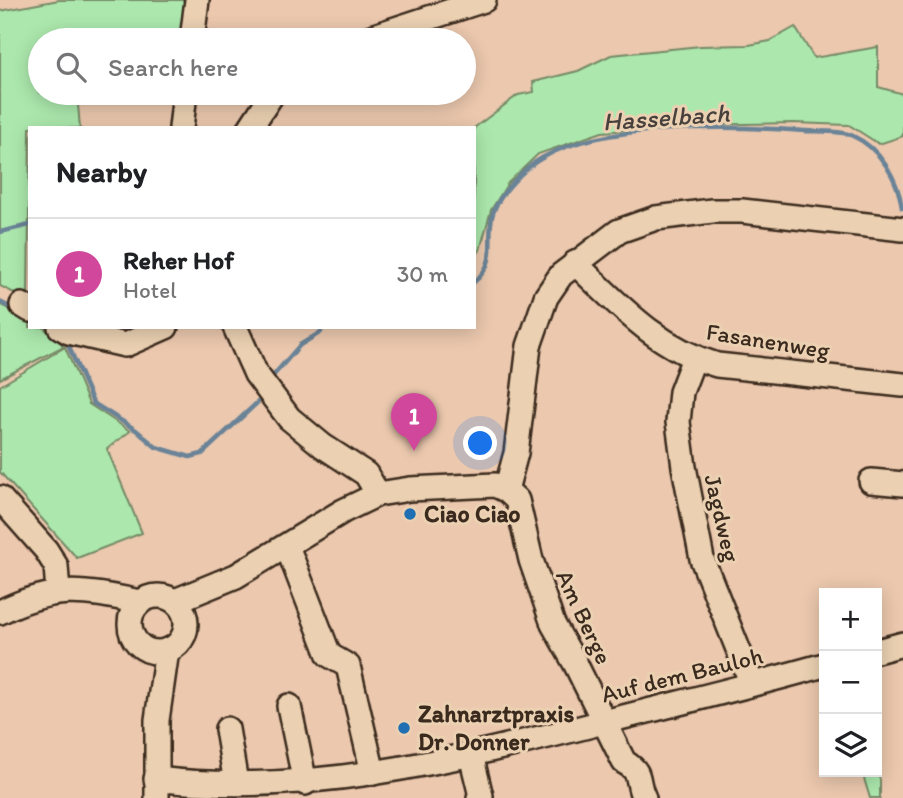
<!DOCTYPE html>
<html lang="en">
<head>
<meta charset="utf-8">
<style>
	body { margin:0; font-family:Itim,sans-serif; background:#f6f6f6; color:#202124 }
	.controls { position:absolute; right:21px; bottom:21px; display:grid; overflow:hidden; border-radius:0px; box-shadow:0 4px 18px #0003 }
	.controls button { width:63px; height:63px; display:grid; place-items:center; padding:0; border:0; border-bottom:2px solid #e0e0e0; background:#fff; color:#202124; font:35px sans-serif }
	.you { position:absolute; left:481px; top:444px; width:24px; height:24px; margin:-18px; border:5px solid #fff; border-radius:50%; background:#1a73e8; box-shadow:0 0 0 10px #1a73e833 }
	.badge { display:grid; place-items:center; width:46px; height:46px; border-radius:50%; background:#b45309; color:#fff; font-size:23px; font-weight:700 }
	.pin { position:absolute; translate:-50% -58px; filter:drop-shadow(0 2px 4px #0008) }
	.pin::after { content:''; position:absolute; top:37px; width:24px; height:21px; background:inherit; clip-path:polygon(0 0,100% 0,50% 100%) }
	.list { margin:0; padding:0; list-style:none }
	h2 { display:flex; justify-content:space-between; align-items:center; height:91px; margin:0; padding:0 28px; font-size:30px }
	h2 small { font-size:23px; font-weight:400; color:#757577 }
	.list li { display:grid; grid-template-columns:46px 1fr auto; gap:21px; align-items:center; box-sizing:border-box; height:112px; padding:0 28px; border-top:2px solid #e0e0e0 }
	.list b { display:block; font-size:26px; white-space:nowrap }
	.list p { margin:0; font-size:23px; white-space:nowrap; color:#757577 }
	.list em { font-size:23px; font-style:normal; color:#757577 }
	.icon { flex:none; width:38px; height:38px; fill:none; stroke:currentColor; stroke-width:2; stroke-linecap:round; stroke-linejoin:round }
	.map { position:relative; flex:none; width:903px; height:798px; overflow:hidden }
	.search { position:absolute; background:#fff; box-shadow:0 4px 18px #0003; left:28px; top:28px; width:448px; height:77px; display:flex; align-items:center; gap:18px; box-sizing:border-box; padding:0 24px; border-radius:38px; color:#757577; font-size:26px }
	.panel { position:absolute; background:#fff; box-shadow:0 4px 18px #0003; left:28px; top:126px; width:448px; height:203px; border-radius:0px }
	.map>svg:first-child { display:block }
	.green { fill:#ace8ad; stroke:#748966; stroke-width:2 }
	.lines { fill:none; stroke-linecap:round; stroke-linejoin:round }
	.stream { stroke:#6a8397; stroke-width:4.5 }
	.minor-casing { stroke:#3b2a1e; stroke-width:28 }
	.minor { stroke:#ebd1b2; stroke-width:23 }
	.poi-dot { fill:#1f6fb2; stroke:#ebd1b2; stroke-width:2.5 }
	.labels { text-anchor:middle; stroke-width:6; stroke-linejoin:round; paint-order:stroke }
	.street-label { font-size:24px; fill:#3b2a1e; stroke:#ebd1b2 }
	.poi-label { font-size:24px; font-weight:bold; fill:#3b2a1e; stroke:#ebd1b2; text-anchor:start }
	.water-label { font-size:26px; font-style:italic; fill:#47403c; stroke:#ebd1b2 }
</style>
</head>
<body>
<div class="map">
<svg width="903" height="798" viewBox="0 0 903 798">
	<rect width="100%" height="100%" fill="#ebc8ae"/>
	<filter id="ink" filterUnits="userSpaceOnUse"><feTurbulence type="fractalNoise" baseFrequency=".0143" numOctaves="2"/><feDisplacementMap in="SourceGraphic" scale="14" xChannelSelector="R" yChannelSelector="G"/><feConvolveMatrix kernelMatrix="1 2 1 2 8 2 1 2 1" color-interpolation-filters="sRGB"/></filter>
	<g filter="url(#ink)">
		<g class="green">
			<polygon points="59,0 194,0 189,40 40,40 40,93 77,93 80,128 30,128 28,300 0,286 0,11"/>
			<polygon points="795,27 814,58 878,47 878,87 903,94 903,136 879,144 849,125 794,123 687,125 602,132 538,154 508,183 491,210 480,250 474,259 474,128 518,95 534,92 533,82 578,71 611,55 701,46 749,45 770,41"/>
			<polygon points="0,304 30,319 30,327 43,327 64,346 0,379"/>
			<polygon points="65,347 89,404 130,431 107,449 142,533 77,558 0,472 0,386"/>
			<polygon points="862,772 877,772 880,780 880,798 870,798"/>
		</g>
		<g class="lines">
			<g class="stream">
				<polyline points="0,232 30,225"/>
				<path d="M 474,282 C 500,261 485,238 493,213 C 500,193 524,168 542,158 C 602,122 736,126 805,131 C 819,132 840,130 853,136 C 880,148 898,179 902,208"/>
				<polyline points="0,302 17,311"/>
				<polyline points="66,340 93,403 136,430 156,447 190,457 202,454 259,401"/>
				<polyline points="272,377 300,345 321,332"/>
			</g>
			<g class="minor-casing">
				<g id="minor">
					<polyline points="192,40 197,0"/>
					<polyline points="362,40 484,0"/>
					<polyline points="181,128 185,93"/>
					<polyline points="250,128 273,93"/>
					<path d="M 575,263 C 620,306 656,347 717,365 L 903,385"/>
					<polyline points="22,305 30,310"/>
					<polyline points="60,327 69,332 125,345 166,327"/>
					<polyline points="235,327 256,374 289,418 323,446 366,474 378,494"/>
					<polyline points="694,358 681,392 678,422 684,467 702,559 752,684"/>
					<polyline points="871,481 903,484"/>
					<polyline points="506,490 516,453 529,346 546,297 561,275 619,231 656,218 712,211 742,211 903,229"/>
					<polyline points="0,498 46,550 56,566 58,592"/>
					<polyline points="287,546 329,655 348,666 373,773"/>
					<circle cx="158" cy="624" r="28"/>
					<path d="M 175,601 L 236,576 L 343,511 L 378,494 L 410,489 L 495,485 L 506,490 L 517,500 L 531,560 L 553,624 L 575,663 L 624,762 C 644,773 635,781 644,798"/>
					<path d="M 0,612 C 52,586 83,589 139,602"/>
					<polyline points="877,651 903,644"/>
					<polyline points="289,706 305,783"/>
					<polyline points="227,729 236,783"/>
					<polyline points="471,755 481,796 479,798"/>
					<path d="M 156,779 C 304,797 450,761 592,725 C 670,705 747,687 824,665"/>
					<polyline points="157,798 157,720 167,650"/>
				</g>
			</g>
			<use href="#minor" class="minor"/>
		</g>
	</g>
	<g class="poi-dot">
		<circle cx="410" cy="514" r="7"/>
		<circle cx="404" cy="728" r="7"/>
	</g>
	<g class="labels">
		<g class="street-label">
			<text transform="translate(768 341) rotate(9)" y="8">Fasanenweg</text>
			<text transform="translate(722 518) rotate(77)" y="8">Jagdweg</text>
			<text transform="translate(584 617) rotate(65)" y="8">Am Berge</text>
			<text transform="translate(682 675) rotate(-14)" y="8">Auf dem Bauloh</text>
		</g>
		<g class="poi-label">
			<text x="424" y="522">Ciao Ciao</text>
			<text x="418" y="722">Zahnarztpraxis<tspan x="418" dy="28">Dr. Donner</tspan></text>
		</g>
		<g class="water-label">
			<text transform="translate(666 117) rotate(-4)" y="9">Hasselbach</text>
		</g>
	</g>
</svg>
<div class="controls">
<button>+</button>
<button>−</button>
<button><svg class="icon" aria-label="layers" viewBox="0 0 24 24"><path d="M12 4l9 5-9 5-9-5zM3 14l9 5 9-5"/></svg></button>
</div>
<div class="you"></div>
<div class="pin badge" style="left:414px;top:451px;background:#d1479c">1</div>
<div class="search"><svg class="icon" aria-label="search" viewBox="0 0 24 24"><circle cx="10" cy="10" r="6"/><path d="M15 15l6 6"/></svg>Search here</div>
<section class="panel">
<h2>Nearby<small></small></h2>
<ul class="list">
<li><span class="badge" style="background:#d1479c">1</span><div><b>Reher Hof</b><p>Hotel</p></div><em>30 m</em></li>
</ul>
</section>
</div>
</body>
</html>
